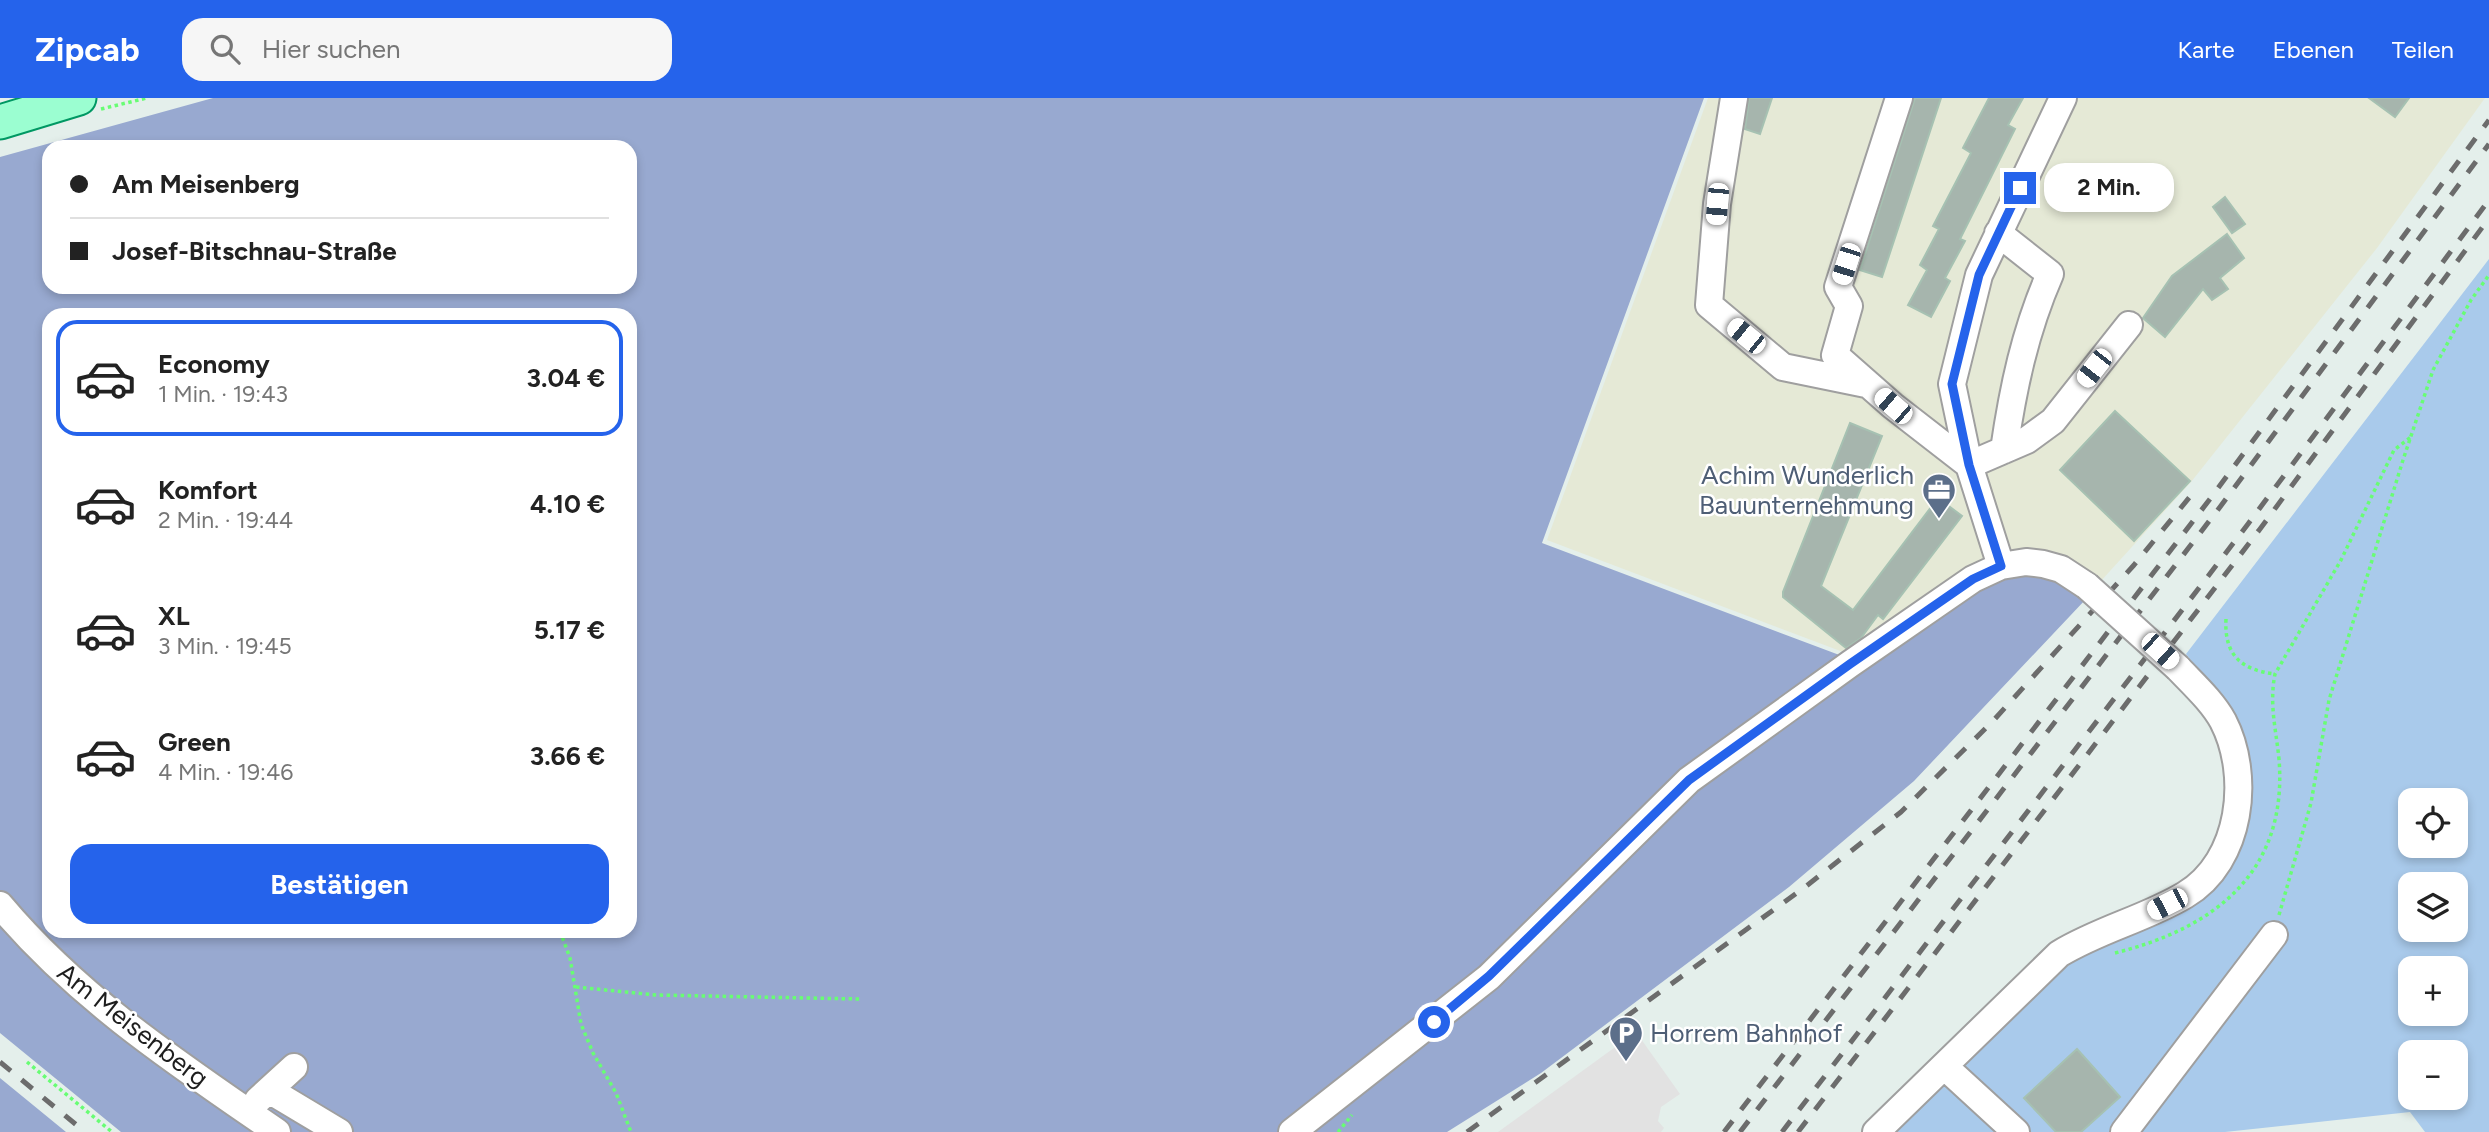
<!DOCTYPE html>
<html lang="de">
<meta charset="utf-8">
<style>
:root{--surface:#fff;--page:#f6f6f6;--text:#222;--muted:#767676;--line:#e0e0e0;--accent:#2563eb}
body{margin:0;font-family:Figtree,sans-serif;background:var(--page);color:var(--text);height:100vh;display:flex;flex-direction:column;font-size:26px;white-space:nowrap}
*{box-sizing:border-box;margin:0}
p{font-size:23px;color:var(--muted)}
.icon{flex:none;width:38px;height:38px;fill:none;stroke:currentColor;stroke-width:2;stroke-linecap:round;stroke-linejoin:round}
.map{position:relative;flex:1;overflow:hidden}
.drawer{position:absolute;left:42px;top:210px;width:595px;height:630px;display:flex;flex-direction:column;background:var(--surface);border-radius:21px;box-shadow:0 4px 10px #0003}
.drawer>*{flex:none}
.hud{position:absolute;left:42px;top:42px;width:595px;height:154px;border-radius:21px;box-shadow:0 4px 10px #0003;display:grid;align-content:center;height:154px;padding:0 28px;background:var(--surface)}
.buttons{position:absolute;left:2398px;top:690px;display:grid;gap:14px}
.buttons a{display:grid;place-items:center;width:70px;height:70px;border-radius:14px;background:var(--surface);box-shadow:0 4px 10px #0003;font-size:35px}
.end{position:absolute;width:32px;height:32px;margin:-16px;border:9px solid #2563eb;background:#fff;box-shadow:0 0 0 4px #fff}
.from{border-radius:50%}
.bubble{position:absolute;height:49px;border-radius:21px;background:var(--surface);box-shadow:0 4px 10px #0003;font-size:23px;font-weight:700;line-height:49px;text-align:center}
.car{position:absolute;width:21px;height:42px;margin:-21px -10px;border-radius:9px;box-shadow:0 0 5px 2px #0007;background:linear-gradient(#fff 24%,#345 0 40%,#fff 0 76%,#345 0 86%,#fff 0)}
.hud b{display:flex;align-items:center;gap:24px;height:66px;font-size:26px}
.hud b+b{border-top:2px solid var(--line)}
.hud i{width:18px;height:18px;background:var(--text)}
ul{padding:12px 0 0;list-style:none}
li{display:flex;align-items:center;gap:21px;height:116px;margin:0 14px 10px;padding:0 14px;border:4px solid transparent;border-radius:21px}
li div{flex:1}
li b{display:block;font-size:26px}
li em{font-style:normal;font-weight:700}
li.selected{border-color:var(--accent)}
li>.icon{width:63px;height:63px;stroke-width:1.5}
.action{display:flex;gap:14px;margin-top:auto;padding:14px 28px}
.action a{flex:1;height:80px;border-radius:21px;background:var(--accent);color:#fff;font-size:28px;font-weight:700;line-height:80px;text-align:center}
header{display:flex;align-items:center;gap:42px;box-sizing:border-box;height:98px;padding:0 35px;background:var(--accent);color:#fff}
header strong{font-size:33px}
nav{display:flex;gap:38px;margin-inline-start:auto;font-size:24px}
.search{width:490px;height:63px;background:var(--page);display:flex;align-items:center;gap:18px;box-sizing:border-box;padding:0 24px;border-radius:21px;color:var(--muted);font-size:26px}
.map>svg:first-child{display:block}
</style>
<header>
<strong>Zipcab</strong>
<div class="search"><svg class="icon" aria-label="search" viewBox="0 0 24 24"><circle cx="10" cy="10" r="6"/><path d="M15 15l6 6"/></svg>Hier suchen</div>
<nav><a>Karte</a><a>Ebenen</a><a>Teilen</a></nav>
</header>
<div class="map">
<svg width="2489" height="1034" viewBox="0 0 2489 1034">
<rect width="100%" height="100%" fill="#e4efeb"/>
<path fill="#e5e9d6" d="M1708 0H2485L2377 150 2191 384 2100 484 1851 557 1547 442Z"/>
<path fill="#a9caeb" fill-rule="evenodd" d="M2489 161V1034H2425L2410 1014 2225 1034H1885L2062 864 2103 844 2163 824 2202 802 2230 768 2246 728 2252 686 2244 647 2226 610 2186 556ZM2410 702H2455V747H2410ZM2410 786H2455V831H2410ZM2410 870H2455V915H2410ZM2410 954H2455V999H2410Z"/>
<path fill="#98a9d0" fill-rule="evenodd" d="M213 0H1704L1542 445 1850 561C1890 538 1975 480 2018 474 2044 470 2067 486 2086 501L1914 683 1789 789 1541 975 1447 1034H121L0 935V59ZM49 49H630V189H49ZM49 217H630V833H49Z
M0 980 66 1034H0Z"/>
<path fill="#e2e2e2" d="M1636 934 1680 996 1661 1009 1658 1023 1664 1030 1661 1034H1498Z"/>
<path fill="#a6b5ad" stroke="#a6c1b2" stroke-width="2" d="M1749 0H1772L1760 36 1745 31Z
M1915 0H1941L1882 179 1860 172Z
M1989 0H2023L2008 27 2015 31 1960 141 1965 143 1945 180 1950 183 1931 219 1908 207 1927 172 1920 167 1939 131 1933 128 1971 55 1963 50Z
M2369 0H2409L2395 19Z
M2225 99 2245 126 2232 135 2213 109Z
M2227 136 2244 160 2220 180 2228 191 2212 202 2203 191 2165 239 2143 220 2172 178Z
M2115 313 2190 383 2134 443 2060 372Z
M1850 325 1882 338 1821 488 1853 512 1938 400 1962 418 1883 521 1878 517 1861 540 1846 550 1783 499V494Z
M2077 951 2120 999 2081 1034H2056L2024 1000Z"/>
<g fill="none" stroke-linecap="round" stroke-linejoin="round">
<g stroke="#9f9f9f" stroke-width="30">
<path id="minor" d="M1734 0 1717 106 1709 207 1783 269 1866 286
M1899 0 1838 189 1849 208 1835 257 1893 308 1969 367 2027 342 2053 323 2129 227
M1998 135 2050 176C2025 233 2013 290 2004 352
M2001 468 1969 367 1952 286 1979 177 2063 0
M0 807C78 900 178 966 277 1034
M1944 968 2016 1034
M269 992 339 1034
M258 1002 294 969
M1292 1034 1489 879 1689 682 1850 566 1973 481 2001 468 2026 464 2043 466 2061 471 2087 488
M1876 1034 2059 856C2100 831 2145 821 2185 797 2242 763 2251 677 2223 623 2212 603 2193 586 2178 570
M2124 1034 2274 837"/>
</g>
<g stroke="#009863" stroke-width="37">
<path id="major" d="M0 24 79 0"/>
</g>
<path stroke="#68fd74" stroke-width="3.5" stroke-dasharray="3.5 3.5" stroke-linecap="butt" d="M101 11 147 0
M2226 521C2224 557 2241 572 2275 576
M2279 817 2311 705 2329 602 2403 362 2433 272 2471 202 2489 177
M560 833 570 860 581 926 593 955 616 995 631 1034
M2115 855C2215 830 2288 774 2279 661 2276 631 2269 606 2275 576L2341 462 2394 352 2411 339
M576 889 656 897 859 901
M27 964 112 1034
M1338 1034 1352 1017"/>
<use href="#minor" stroke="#fff" stroke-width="26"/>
<use href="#major" stroke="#9bfed1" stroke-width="33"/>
<path stroke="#6c6c6c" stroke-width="5" stroke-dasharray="14 14" stroke-linecap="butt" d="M0 964 85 1034
M1467 1034 1805 789 1901 714 1993 623 2134 467 2193 395
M1724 1034 2210 401 2489 22
M1740 1034 2220 409 2489 46
M1782 1034 2248 426 2489 102
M1798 1034 2260 431 2484 127"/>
<g stroke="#9f9f9f" stroke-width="30" stroke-linecap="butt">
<path id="minor-bridge" d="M2087 488 2178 570"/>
</g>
<use href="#minor-bridge" stroke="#fff" stroke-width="26"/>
</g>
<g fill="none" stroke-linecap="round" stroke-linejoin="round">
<path stroke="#2563eb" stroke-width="9" d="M1434 924 1489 878 1689 682 1850 566 1973 481 2001 468 1969 367 1952 286 1979 177 2020 90"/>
</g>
<defs>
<g id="office-pin" transform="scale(1.75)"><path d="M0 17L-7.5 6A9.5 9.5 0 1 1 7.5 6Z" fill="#5c6f8a" stroke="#fff"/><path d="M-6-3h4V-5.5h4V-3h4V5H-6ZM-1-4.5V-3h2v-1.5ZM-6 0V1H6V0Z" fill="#fff"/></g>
<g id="parking-pin" transform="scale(1.75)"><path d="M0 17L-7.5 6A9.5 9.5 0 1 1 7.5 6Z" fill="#5c6f8a" stroke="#fff"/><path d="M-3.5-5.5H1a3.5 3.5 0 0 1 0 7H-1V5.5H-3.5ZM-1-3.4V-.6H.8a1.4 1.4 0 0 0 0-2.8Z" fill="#fff"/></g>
</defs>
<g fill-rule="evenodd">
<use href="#office-pin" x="1939" y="392"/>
<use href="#parking-pin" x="1626" y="935"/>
</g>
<g text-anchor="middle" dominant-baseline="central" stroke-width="5" stroke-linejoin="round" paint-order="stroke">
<g font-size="26" fill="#4e5e75" stroke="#fff" text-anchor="end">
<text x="1914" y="377">Achim Wunderlich<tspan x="1914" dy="30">Bauunternehmung</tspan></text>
<text x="1650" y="935" text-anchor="start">Horrem Bahnhof</text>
</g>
<g font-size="26" fill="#1e1e1e" stroke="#fff">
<text transform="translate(133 927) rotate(38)">Am Meisenberg</text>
</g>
</g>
</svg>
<div class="buttons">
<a><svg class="icon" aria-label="locate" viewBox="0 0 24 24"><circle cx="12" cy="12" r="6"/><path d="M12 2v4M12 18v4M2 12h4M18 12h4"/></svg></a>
<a><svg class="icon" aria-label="layers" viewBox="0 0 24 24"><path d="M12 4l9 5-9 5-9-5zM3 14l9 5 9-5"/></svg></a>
<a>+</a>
<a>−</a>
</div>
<i class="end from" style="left:1434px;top:924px"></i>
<i class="end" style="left:2020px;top:90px"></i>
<div class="bubble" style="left:2044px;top:65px;width:130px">2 Min.</div>
<i class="car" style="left:1717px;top:106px;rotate:185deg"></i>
<i class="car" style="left:1846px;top:166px;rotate:198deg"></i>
<i class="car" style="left:1746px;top:238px;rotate:309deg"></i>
<i class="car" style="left:2094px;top:270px;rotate:218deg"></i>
<i class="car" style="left:1893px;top:308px;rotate:311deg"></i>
<i class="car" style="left:2160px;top:553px;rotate:132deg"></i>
<i class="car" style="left:2167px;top:806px;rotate:243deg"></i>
<div class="hud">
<b><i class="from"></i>Am Meisenberg</b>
<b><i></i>Josef-Bitschnau-Straße</b>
</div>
<section class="drawer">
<ul>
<li class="selected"><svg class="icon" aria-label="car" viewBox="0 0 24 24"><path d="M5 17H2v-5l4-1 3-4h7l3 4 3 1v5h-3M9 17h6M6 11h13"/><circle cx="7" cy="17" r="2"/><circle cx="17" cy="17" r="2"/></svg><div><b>Economy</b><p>1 Min. · 19:43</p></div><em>3.04 €</em></li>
<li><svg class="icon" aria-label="car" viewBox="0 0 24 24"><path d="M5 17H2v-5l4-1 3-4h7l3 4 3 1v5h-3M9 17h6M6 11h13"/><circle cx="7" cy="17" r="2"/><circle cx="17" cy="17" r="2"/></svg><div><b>Komfort</b><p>2 Min. · 19:44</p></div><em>4.10 €</em></li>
<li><svg class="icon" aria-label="car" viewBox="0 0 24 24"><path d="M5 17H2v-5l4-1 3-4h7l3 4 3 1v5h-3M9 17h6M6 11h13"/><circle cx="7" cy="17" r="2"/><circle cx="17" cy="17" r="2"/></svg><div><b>XL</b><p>3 Min. · 19:45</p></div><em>5.17 €</em></li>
<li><svg class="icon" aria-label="car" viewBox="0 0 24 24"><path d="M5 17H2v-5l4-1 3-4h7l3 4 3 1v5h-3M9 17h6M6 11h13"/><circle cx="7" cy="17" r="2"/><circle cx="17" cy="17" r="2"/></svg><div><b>Green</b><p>4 Min. · 19:46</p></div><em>3.66 €</em></li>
</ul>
<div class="action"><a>Bestätigen</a></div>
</section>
</div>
